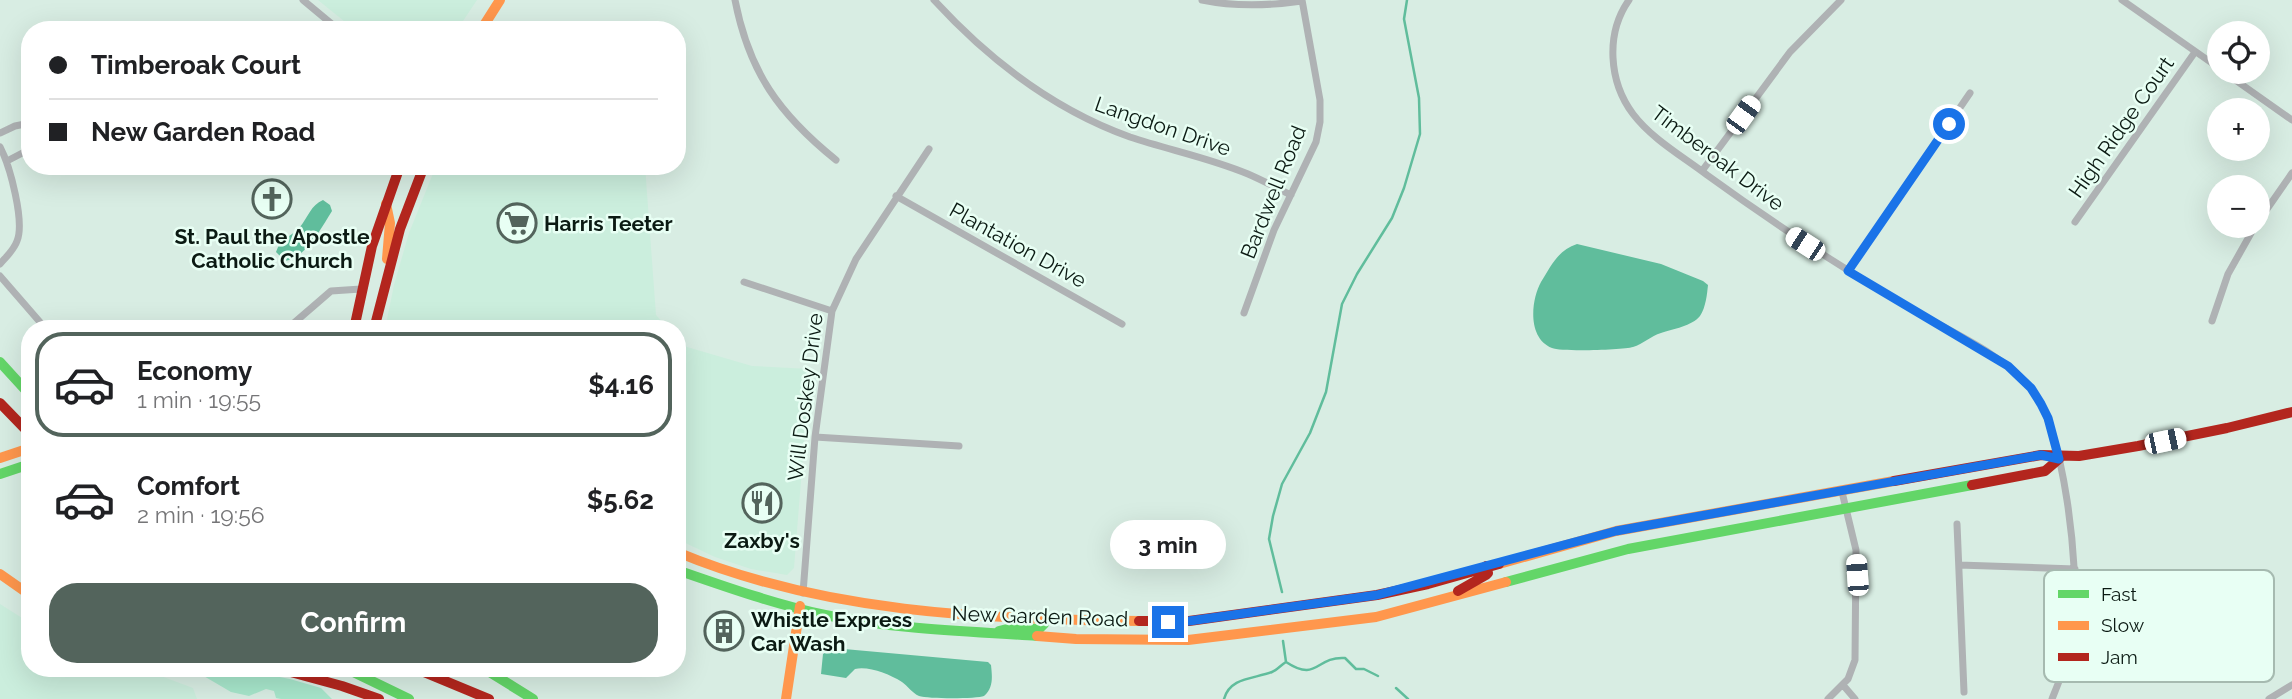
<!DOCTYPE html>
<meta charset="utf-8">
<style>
:root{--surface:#fff;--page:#f2f2f2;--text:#202124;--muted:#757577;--line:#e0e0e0;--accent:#53645c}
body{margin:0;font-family:Raleway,sans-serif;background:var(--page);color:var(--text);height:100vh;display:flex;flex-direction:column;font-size:26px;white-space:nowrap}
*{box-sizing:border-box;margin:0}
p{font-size:23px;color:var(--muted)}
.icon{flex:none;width:38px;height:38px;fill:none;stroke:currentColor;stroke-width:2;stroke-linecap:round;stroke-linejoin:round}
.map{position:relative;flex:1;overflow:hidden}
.drawer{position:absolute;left:21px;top:320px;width:665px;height:357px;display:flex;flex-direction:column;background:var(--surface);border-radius:28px;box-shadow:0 7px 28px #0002}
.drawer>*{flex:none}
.banner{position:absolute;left:21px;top:21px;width:665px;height:154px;border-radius:28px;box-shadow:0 7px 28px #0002;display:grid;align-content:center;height:154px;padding:0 28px;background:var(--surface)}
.tools{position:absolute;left:2207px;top:21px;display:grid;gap:14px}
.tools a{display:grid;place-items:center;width:63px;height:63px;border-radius:50%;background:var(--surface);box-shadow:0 7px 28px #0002;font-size:35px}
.end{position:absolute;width:32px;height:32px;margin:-16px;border:9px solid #1a73e8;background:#fff;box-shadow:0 0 0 4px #fff}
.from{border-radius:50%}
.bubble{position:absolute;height:49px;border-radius:24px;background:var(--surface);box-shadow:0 7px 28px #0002;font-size:23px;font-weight:700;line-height:49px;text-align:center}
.car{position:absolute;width:21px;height:42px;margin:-21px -10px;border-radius:9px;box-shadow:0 0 5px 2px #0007;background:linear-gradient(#fff 24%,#345 0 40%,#fff 0 76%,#345 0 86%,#fff 0)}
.banner b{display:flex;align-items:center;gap:24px;height:66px;font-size:26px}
.banner b+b{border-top:2px solid var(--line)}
.banner i{width:18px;height:18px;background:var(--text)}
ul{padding:12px 0 0;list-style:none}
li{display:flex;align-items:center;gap:21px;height:105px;margin:0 14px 10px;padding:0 14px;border:4px solid transparent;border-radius:28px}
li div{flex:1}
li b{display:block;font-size:26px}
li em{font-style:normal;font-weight:700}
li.current{border-color:var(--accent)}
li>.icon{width:63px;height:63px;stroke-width:1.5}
.primary-button{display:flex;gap:14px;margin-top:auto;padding:14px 28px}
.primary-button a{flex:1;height:80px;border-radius:28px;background:var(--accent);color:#fff;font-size:28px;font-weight:700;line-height:80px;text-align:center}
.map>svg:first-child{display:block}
</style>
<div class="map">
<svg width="2292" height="699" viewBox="0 0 2292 699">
<rect width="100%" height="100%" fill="#d8ede3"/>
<path fill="#cbeedd" d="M318 0H477L457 30H355Z
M436 166H645L656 315 669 329H385L394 285 409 233Z
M677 337 687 347 752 366 810 369 794 568 787 575 751 569 715 557 677 539Z
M0 604 30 623V668L142 669 193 688 197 699H0Z"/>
<path fill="#a7e6cb" d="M207 668 239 669 290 679 321 688 332 699H281L276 698 274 691 266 689 249 696 231 692 202 675Z"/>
<path fill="#60bd9c" d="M323 200 330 205 332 211C321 228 307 257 285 261L276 252C280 239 292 236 300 227 308 217 311 205 323 200Z
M1577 244 1661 264 1703 281 1708 285C1707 294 1706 307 1700 316 1692 326 1673 329 1661 333 1651 336 1643 344 1633 347 1623 350 1561 352 1552 348 1527 338 1531 300 1541 282 1551 266 1558 250 1577 244Z
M833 648 988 662 991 665C992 675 994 688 984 696 977 699 928 699 919 696 912 693 908 686 902 682 889 674 869 666 855 669L846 678 821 674 823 654Z"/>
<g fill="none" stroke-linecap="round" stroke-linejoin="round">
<path stroke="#60bd9c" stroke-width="2.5" d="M1282 592 1269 539 1273 516 1282 484 1310 433 1326 392 1342 304 1357 274 1392 218 1404 188 1420 134 1419 98 1404 19 1407 0
M1283 641 1286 662
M1286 662C1318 683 1315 656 1345 658L1356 669H1364L1378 676
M1396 688 1408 699
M1224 699C1230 677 1254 679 1272 672 1277 670 1281 665 1286 662"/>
<path stroke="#afb2b4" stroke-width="7" d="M303 0 339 30
M735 0C749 72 779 114 836 160
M934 0C989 60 1052 109 1130 137 1169 150 1210 158 1248 174 1262 180 1277 188 1291 195
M1202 0C1236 7 1267 6 1302 1
M1629 0C1605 34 1609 82 1633 114 1652 139 1682 156 1707 175 1776 225 1846 271 1920 314 1957 335 2001 354 2030 387 2065 429 2079 568 2074 623 2072 650 2062 674 2052 699
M2122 0 2219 68
M2224 72 2292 120
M0 133 15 126 30 123
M0 147C10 166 25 222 17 241 14 250 6 257 0 264
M7 161 30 149
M1702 171 1790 52 1841 0
M896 196 1122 324
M2075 222 2195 52
M2258 222 2292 173
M1848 271 1970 93
M0 276 46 329
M744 282 832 311
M1244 313 1274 230 1316 142 1320 122V100L1302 0
M2212 321 2228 274 2255 226
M287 329 331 291 361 289
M815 437 959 446
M1957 524 1964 692
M1959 565 2075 569
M803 593 815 437 832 311 856 259 929 149
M1843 685 1855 699
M1828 699 1848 679 1855 660 1856 550 1842 492
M2269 699 2292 685"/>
<path stroke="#63d668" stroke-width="10" d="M0 362 30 395
M0 474 30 464
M677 570C726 587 774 604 825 615 894 629 966 631 1037 636
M1506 582 1628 549 1972 485
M999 631 1011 628 1039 629 1044 624V618
M345 668 409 699
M483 668 533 699"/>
<path stroke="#ff974d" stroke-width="10" d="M481 30 500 0
M386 204 390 223 387 259
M0 458 30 448
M677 552C823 613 983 619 1139 621
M1499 564 1616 531 1894 481
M0 574 30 595
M1037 636 1076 639 1188 640 1376 617 1506 582
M786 699 800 606"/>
<path stroke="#b3261e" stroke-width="10" d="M354 329 372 246 400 166
M374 329 400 229 424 166
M0 403 30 434
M1894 481 2041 455 2079 456 2138 446 2227 428 2292 412
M1972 485 2045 471 2059 459
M1458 591 1486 575 1488 573 1486 566
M1139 621H1189L1377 595 1428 584 1499 564
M276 668 342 686 379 699
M414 668 489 699"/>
</g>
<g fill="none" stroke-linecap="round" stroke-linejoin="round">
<path stroke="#1a73e8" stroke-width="9" d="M1168 622 1189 621 1377 595 1616 531 2041 455 2059 459 2048 418 2041 404 2031 388 2008 366 1848 271 1949 124"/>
</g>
<defs>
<g id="church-ring" transform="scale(2.0125)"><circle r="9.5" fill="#e8fff4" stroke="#53645c" stroke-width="1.5"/><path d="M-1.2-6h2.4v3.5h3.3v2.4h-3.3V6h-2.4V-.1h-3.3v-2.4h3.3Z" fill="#53645c"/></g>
<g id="supermarket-ring" transform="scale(2.0125)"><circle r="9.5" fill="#e8fff4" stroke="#53645c" stroke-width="1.5"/><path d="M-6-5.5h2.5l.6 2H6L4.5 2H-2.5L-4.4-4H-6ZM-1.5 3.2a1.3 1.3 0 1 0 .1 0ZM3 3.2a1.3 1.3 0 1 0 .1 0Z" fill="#53645c"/></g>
<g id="restaurant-ring" transform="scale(2.0125)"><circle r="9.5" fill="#e8fff4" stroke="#53645c" stroke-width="1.5"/><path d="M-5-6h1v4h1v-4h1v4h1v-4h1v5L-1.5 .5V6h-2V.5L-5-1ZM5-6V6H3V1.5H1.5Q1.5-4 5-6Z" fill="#53645c"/></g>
<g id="building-ring" transform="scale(2.0125)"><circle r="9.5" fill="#e8fff4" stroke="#53645c" stroke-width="1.5"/><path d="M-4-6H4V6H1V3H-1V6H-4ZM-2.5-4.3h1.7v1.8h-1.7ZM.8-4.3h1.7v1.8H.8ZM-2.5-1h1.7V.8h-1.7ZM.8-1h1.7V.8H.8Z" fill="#53645c"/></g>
</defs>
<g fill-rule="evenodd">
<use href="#church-ring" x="272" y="199"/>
<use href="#supermarket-ring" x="517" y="223"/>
<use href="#restaurant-ring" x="762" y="503"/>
<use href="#building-ring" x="724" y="631"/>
</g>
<g text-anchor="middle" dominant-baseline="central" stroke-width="5" stroke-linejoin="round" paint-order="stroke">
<g font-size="21" fill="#0b1a13" stroke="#e8fff4">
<text transform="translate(1163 126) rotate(19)">Langdon Drive</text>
<text transform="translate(2121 127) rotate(-55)">High Ridge Court</text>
<text transform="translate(1718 158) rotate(37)">Timberoak Drive</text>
<text transform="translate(1273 192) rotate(-68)">Bardwell Road</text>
<text transform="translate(1018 245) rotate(29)">Plantation Drive</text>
<text transform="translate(805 397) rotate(-83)">Will Doskey Drive</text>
<text transform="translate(1040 616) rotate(2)">New Garden Road</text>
</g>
<g font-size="21" font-weight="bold" fill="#0b1a13" stroke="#e8fff4" text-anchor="start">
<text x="544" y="223">Harris Teeter</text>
<text x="272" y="236" text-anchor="middle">St. Paul the Apostle<tspan x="272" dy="24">Catholic Church</tspan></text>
<text x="762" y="540" text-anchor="middle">Zaxby's</text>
<text x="751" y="619">Whistle Express<tspan x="751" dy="24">Car Wash</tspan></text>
</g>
</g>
<rect x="2044" y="570" width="230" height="112" rx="10" fill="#e8fff4" stroke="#a6bab0" stroke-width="2"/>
<rect x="2058" y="590" width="31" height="8" fill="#63d668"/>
<rect x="2058" y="621" width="31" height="9" fill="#ff974d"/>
<rect x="2058" y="653" width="31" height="8" fill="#b3261e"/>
<g font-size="19" fill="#0b1a13">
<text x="2101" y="601">Fast</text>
<text x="2101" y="632">Slow</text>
<text x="2101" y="664">Jam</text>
</g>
</svg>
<div class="tools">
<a><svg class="icon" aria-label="locate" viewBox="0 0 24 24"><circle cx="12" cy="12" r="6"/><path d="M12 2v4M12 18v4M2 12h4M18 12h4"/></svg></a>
<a>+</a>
<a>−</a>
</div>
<i class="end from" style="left:1949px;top:124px"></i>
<i class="end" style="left:1168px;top:622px"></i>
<div class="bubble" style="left:1110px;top:520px;width:116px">3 min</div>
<i class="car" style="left:1743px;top:115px;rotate:36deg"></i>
<i class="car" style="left:1805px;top:244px;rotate:303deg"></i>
<i class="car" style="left:2165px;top:441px;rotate:78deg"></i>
<i class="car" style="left:1857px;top:575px;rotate:356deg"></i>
<div class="banner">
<b><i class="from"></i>Timberoak Court</b>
<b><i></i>New Garden Road</b>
</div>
<section class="drawer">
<ul>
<li class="current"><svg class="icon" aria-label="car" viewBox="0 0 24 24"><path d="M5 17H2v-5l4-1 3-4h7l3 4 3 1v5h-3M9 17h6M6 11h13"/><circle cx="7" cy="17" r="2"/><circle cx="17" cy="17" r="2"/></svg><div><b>Economy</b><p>1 min · 19:55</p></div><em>$4.16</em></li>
<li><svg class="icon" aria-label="car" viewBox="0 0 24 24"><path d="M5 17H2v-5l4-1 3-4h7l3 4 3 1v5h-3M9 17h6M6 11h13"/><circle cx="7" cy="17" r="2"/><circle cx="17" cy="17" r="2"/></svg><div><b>Comfort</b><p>2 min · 19:56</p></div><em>$5.62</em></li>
</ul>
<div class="primary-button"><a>Confirm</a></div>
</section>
</div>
